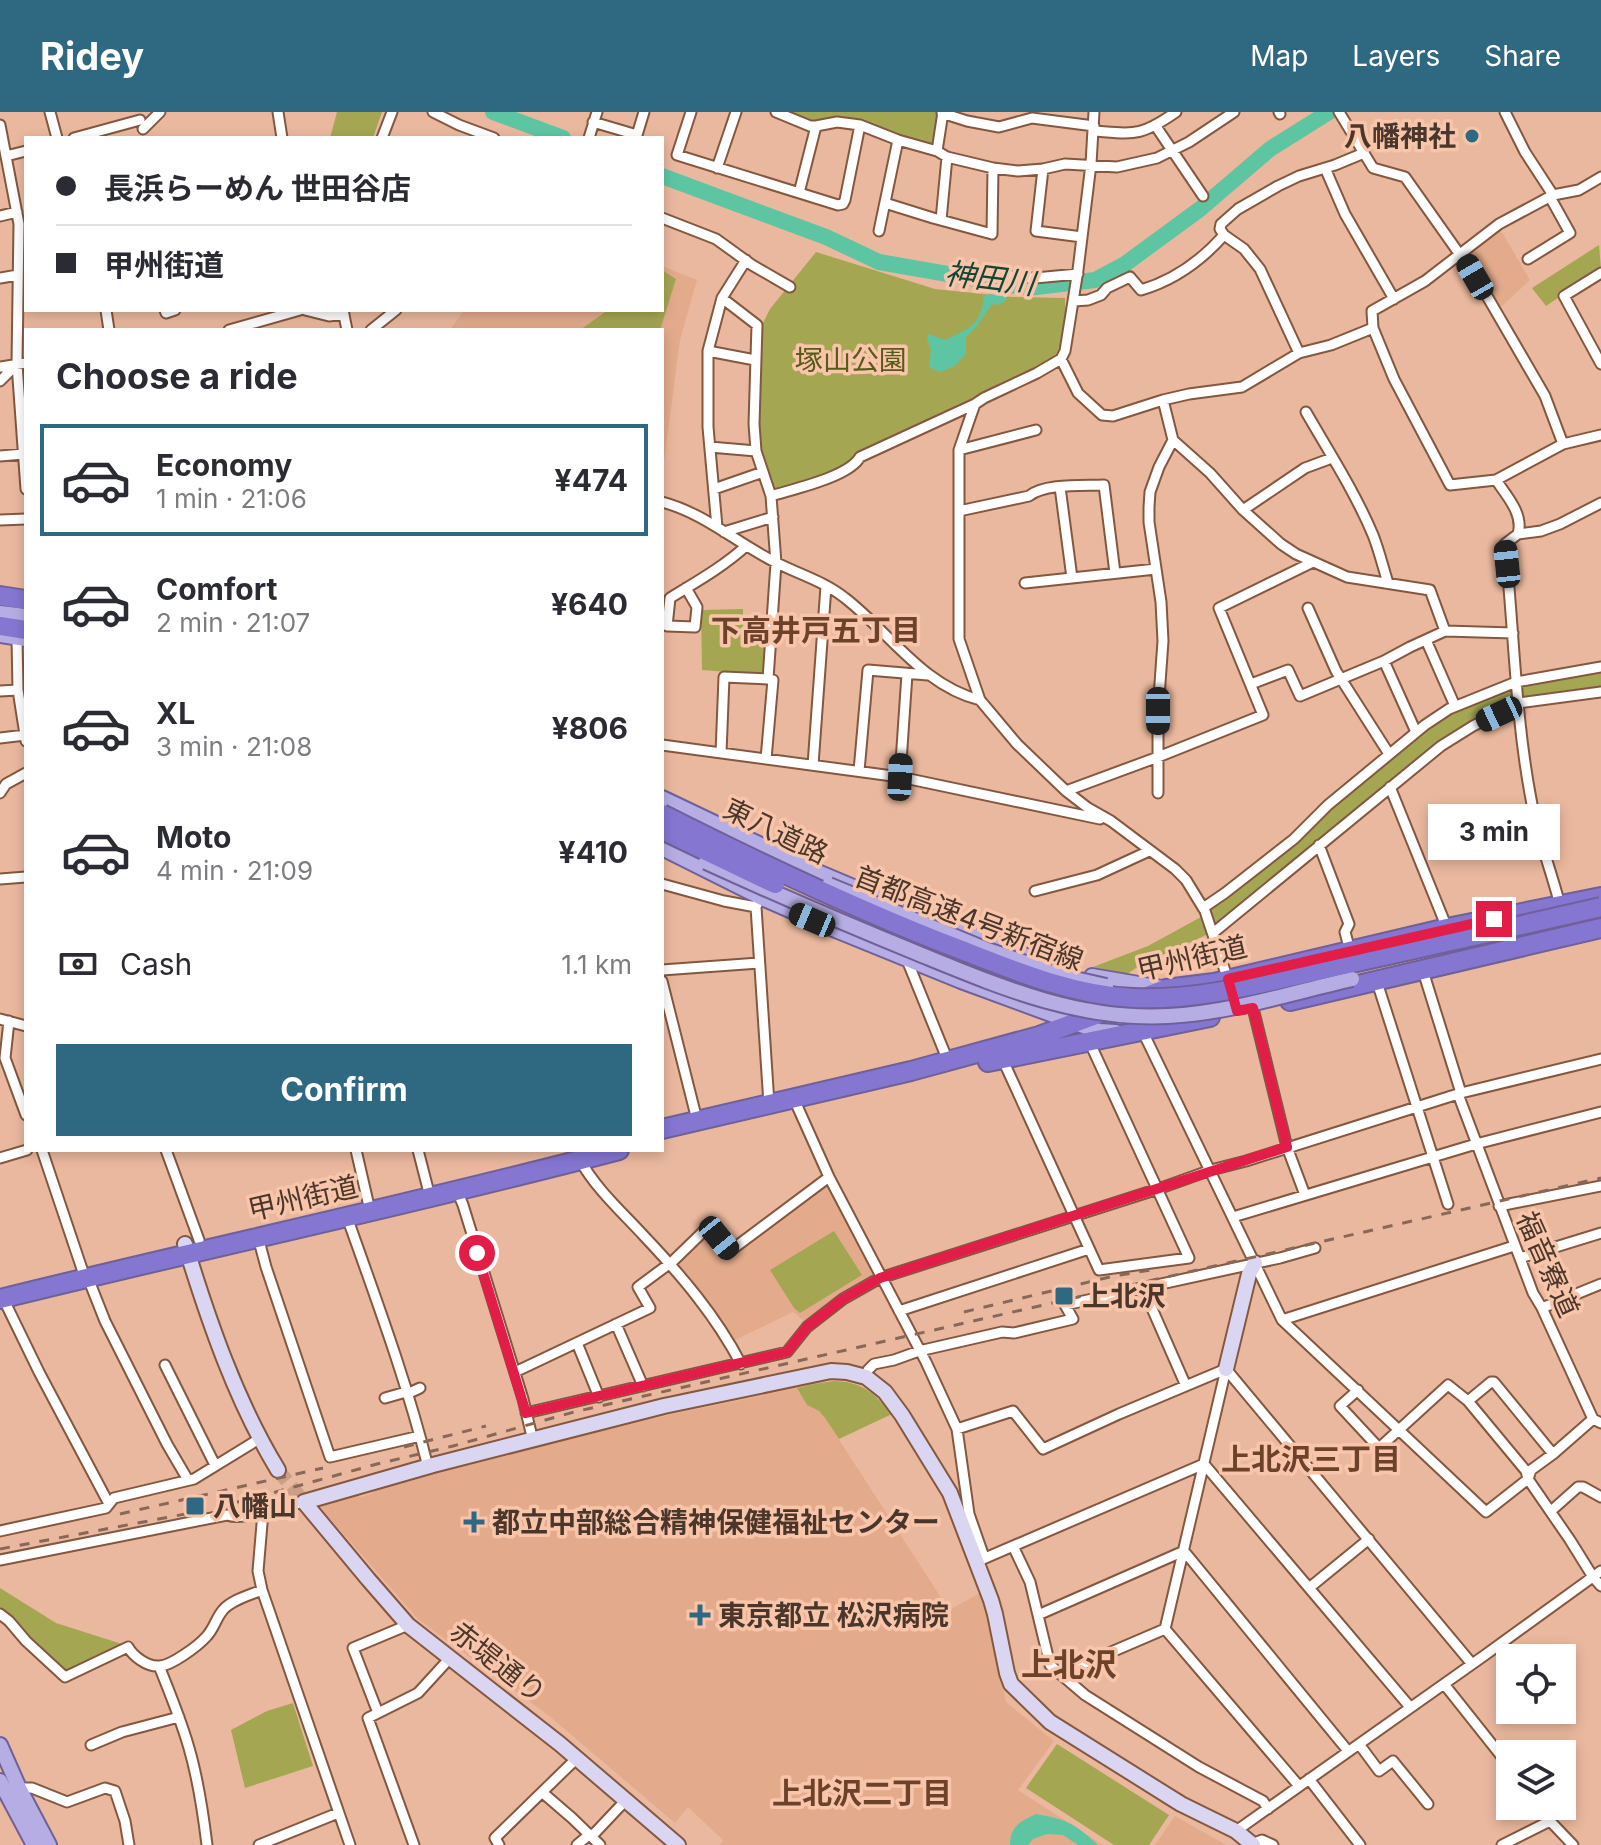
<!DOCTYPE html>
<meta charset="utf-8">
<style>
:root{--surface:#fff;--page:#f2f2f3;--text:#2b2b33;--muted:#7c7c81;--line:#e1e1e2;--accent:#2f6881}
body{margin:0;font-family:Inter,"Noto Sans JP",sans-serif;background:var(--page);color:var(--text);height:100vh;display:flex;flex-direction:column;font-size:30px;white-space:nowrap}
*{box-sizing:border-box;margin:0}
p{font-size:26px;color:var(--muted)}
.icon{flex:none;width:44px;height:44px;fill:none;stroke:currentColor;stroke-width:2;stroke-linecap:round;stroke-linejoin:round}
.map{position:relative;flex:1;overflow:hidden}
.side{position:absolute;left:24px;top:216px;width:640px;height:824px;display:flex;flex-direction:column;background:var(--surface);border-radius:0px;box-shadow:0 4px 12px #0003}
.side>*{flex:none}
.banner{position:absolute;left:24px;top:24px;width:640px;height:176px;border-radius:0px;box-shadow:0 4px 12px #0003;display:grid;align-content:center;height:176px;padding:0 32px;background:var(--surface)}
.controls{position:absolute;left:1496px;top:1532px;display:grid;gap:16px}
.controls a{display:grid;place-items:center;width:80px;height:80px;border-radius:0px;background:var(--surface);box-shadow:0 4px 12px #0003;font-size:40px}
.end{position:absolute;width:36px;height:36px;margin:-18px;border:10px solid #e11d48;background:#fff;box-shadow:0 0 0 4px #fff}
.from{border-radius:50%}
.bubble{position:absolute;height:56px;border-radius:0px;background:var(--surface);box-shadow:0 4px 12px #0003;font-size:26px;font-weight:700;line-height:56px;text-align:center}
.car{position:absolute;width:24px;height:48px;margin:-24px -12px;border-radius:10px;box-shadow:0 0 6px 2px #0007;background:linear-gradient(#222 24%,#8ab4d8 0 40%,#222 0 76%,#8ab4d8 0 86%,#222 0)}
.banner b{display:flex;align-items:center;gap:28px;height:76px;font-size:30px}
.banner b+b{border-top:2px solid var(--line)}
.banner i{width:20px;height:20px;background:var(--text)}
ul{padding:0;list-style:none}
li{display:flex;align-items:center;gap:24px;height:112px;margin:0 16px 12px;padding:0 16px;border:4px solid transparent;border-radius:0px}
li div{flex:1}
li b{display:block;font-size:30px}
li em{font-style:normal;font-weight:700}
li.selected{border-color:var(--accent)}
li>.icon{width:72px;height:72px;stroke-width:1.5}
h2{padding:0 32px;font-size:36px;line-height:96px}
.pay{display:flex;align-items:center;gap:20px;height:88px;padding:0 32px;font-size:30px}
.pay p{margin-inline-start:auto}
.primary-button{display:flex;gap:16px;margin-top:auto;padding:16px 32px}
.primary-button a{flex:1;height:92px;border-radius:0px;background:var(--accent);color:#fff;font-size:32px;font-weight:700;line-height:92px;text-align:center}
header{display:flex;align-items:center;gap:48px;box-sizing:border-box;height:112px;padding:0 40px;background:var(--accent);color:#fff}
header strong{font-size:38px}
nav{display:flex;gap:44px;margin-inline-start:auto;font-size:28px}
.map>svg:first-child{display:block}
</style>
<header>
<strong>Ridey</strong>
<nav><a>Map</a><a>Layers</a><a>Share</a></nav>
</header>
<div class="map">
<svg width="1601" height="1733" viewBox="0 0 1601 1733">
<rect width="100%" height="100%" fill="#eab89e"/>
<path fill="#e3ab8c" d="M1499 115 1530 168 1498 198 1465 143Z
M662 154 697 168 680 228 662 365V218H450L464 198H662Z
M826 1071H829L874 1160 873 1167 807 1211 793 1200 733 1229 710 1194 675 1150 709 1117 728 1141Z
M797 1276 807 1293 819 1299 825 1306 949 1498 980 1481 989 1510 1006 1590 1054 1629 1018 1678 1103 1733H720L723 1728 688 1695 675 1711 548 1603 418 1507 319 1394 320 1391 353 1381 361 1385 373 1381 377 1377 487 1346 673 1302Z
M1175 1704 1226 1733H1155Z"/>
<path fill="#a5a652" d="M337 0H382L373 26H330Z
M784 0H937L932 35 854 6H834L810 10Z
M1599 133 1601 157 1546 194 1532 176Z
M816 140 935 177 1012 185 1065 186C1065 206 1066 228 1054 245 1042 260 1011 267 994 276 937 305 883 339 825 363 808 371 790 376 772 381L759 338V219L770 197Z
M662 158 676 167 660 218H580L608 198H662Z
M743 497V516L768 520 766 563 702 558 701 498Z
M1601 555V580L1518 591 1516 570Z
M1513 572V591L1459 619 1332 716 1288 755 1216 813 1210 797 1303 722 1332 694 1448 602Z
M1201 805 1208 822 1136 856 1127 862 1093 855 1148 834Z
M834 1119 862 1163 800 1201 794 1196 770 1158Z
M834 1269C863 1270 874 1281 892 1302L839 1327 825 1306 819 1299 807 1293 797 1276 814 1272Z
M0 1476 56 1511 122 1532 124 1537 65 1565 0 1502Z
M293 1591 313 1654 245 1676 231 1618 267 1599Z
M1057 1632 1169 1703 1149 1733H1114L1026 1676Z"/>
<path fill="#5ec5a3" d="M990 182 1006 184 1007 187 999 193 992 192 977 214 966 225V242L955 254 940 260 929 255 931 237 927 227 928 222 945 228C969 216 981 214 984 184Z
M1036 1702C1067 1707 1075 1712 1098 1733H1078L1063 1723 1047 1722 1033 1727 1028 1733H1010C1010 1714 1021 1709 1036 1702Z"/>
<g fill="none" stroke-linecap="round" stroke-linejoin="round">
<path stroke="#5ec5a3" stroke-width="16" d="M493 0 563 26
M662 64 826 125 879 150 1028 176 1095 168 1125 152 1200 97 1270 37 1329 0"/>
<path stroke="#ca9e87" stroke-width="14" stroke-dasharray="14 7" stroke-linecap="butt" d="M278 1358 304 1390"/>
<g stroke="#835740" stroke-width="13">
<path id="street" d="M50 0 57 26
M278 0 282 26
M433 0 459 13 494 26
M691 0 677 43 838 93 843 92 845 88 860 13
M776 0 810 14H816L837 10 860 13 898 28 937 39 947 45 993 56 1018 59 1043 57 1065 52 1117 55 1157 46 1189 30 1234 0
M1094 0 1091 52 1078 158 1065 239 1061 247 1037 261 984 286 975 292 969 309 959 338V527L980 588 1017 632 1066 679 1088 696 1111 709 1175 757 1186 768 1205 799 1229 871
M1279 0 1280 2
M1339 0 1373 56 1405 65 1458 140 1462 141 1545 284 1563 332
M1505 0 1525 40 1553 83
M942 1 967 9 999 15 1032 6 1094 14
M593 10 637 23 644 0
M0 13 19 112 17 252 26 377
M1155 13 1203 84
M143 17 160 0
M1094 19C1135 22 1140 25 1176 0
M74 26 140 8
M382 26 392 0
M589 26 597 0
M937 39 943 0
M6 44 26 39
M717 56 736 0
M1325 56 1345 102 1394 187
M1043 57 1036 119 1082 125
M1601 65 1579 78 1553 83 1499 112 1425 169 1372 199 1373 216 1394 267 1450 373 1496 368 1563 332 1601 323
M799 81 816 14
M885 91 933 106 992 122 993 56
M0 104 17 100
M662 106 716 127 752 153 790 175
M941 108 947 45
M879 119 898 28
M1528 147 1570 121 1550 85
M1601 161 1564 184 1601 252
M1007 164 1035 166 1078 162
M0 166 18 163
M722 186 757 213 754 312 756 339 771 384 776 451 768 567 773 568 766 647
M1074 189 1088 188 1101 183 1107 176 1130 165 1141 178C1175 168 1201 149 1224 123
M106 198 109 218
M165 198 166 201 175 198
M305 198 329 204 344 202
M343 198 347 218
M229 218 300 198
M371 218 396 198
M708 239 755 248
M1299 241 1260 157 1244 137 1224 123 1220 117 1221 112 1238 97 1278 74 1299 64 1335 53 1364 41
M1061 247 1078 281 1102 303 1113 304 1163 288 1189 282 1242 275 1299 241 1331 233 1373 216
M0 255 26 251
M0 269 17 252
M1163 288 1173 328 1210 361 1243 398 1281 432 1296 442 1347 465 1430 478 1445 519
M1306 300C1329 340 1355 380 1373 423 1379 438 1383 455 1388 471
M710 335 756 339
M959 338 1036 318
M0 344 23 342
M1496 368C1506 383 1524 402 1518 422
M1060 375 1072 466
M714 377 763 360
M771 384C793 377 849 365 860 345L975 292
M662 390C704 401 737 431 775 450 798 462 824 469 845 486 889 520 923 574 980 588
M1243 398 1305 356 1332 346
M959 399 1029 384C1045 371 1084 374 1104 373L1115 461
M0 408 26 407
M717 415 708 315V239L722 186 746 148
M724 420 773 405
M1025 471 1156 457
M686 476 697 495 695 515 667 514 670 486C696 470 723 455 746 434
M1308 496 1336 559 1389 642
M17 526 18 578 26 629
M1426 528 1455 594
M1384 549 1416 620
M1251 572 1288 558 1300 584 1384 549 1410 535 1445 519 1513 521
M0 579 18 578
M0 626 25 623
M662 633 900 665 1100 707
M721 641 724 565 768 567
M813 653 826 474
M859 659 868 558 928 563
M900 665 907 562
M1390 675 1447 816
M1066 679 1158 645 1263 603 1219 496 1313 450
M0 681 6 672 26 661
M1158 681V599L1163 529 1161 490 1149 410V395L1150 380 1159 355 1173 328
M1319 733 1349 812 1345 820 1350 839
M0 767 26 765
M662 772 724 789 756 795
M1035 779 1097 763 1149 739
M760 785 756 795 769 992
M1560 793C1551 758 1537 723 1531 687 1515 603 1514 517 1505 432L1518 422 1541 419 1560 412 1601 391
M1203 796 1225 781 1294 727 1328 693 1425 613 1449 597 1516 570 1601 555
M1213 821 1441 634 1473 614 1518 591 1601 580
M907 848 948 949
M662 858 759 851
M1423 859 1461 981
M662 869 697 1008
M1377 870 1448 1092
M1253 896 1287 1035 1305 1083
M0 907 26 914
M9 909 5 946 26 1003
M1142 918 1282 1208 1486 1400 1528 1367 1531 1358 1553 1342 1593 1307
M1002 946 1099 1158 1189 1146 1089 929
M1458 982 1533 1181 1542 1196 1593 1307 1601 1311
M794 987 829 1065 926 1250 957 1317 969 1402 984 1445
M42 1038 82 1157
M166 1038 199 1128
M356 1038 368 1090
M418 1038 428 1077
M0 1046 27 1038
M580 1048C596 1077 622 1100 644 1124 681 1163 716 1204 741 1252
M456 1076 463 1093 523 1287 533 1329
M1499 1094 1601 1074
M347 1105C376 1187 407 1270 428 1355
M1233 1105 1476 1032 1601 1000
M258 1125 266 1155 330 1345 420 1324
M1520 1146 1601 1121
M88 1166 105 1209 167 1332 188 1368
M1143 1176 1186 1274
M3 1186 39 1260 109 1392
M1542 1196 1601 1172
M899 1199 1089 1137
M1282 1208 1514 1134
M616 1212 643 1274
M577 1231 599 1285
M165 1253 215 1353
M1226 1257 1472 1552
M515 1260 650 1196 638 1175 673 1149 709 1114 730 1139 829 1065
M866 1265 868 1258 874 1252 894 1248 919 1239 1002 1220 1014 1221 1073 1207 1065 1193 1280 1146 1315 1136
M1358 1278 1340 1294 1379 1336 1448 1273 1468 1289 1526 1359 1528 1367 1570 1428 1593 1465 1601 1474
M407 1282 420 1276
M385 1286 406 1280
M1468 1289 1491 1270H1494L1553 1342
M526 1301 787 1240 807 1215 843 1187 880 1166 1158 1077 1211 1058 1246 1049 1461 981 1601 947
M957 1317 1013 1299 1043 1337 1119 1302 1226 1257
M1551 1399 1578 1375H1583L1601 1385
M263 1400 258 1459 262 1478 350 1733
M0 1419 106 1396 114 1386 194 1367 259 1327
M1013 1434 1030 1470 1050 1553 1085 1583 1199 1655 1263 1689 1268 1697
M0 1448 227 1403C242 1408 258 1400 272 1396 283 1394 293 1393 304 1390
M976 1450 1204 1352 1410 1595
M1309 1476 1369 1427
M0 1502 9 1509 26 1529 65 1565 128 1535C133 1544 147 1555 159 1554 171 1554 198 1534 206 1525 214 1517 216 1506 223 1498 231 1488 250 1483 262 1478
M1038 1503 1184 1439 1348 1639
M1165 1517 1226 1257
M1165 1517 1299 1674
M159 1554C170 1581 181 1608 189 1636 198 1667 203 1700 207 1733
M1060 1562 1165 1517
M1444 1572 1510 1655
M378 1601 353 1536 408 1513
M1359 1632 1379 1659 1393 1649 1428 1692
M91 1633 122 1620 179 1605
M1309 1667 1360 1733
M19 1676H32L67 1690 105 1676 115 1679 125 1709 129 1733
M543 1681 572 1706 600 1733
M1539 1694 1550 1709 1573 1733
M1236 1719 1485 1543 1601 1459
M592 1724 626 1688
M1252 1732 1262 1728 1273 1733
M259 1733 338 1701
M414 1733 368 1606 418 1581 450 1546
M499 1733 495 1726 577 1646
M577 1733 590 1722
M1502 1733 1550 1709"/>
</g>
<g stroke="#835740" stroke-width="18">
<path id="secondary" d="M185 1132C209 1210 236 1289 278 1358
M1226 1257 1249 1162 1255 1151
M678 1733 560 1632 408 1513 368 1467 304 1390 433 1353 664 1294 831 1259 847 1260 866 1265 885 1280 902 1303 950 1381 991 1488 995 1502 1007 1561 1011 1572 1050 1610 1181 1692 1236 1719 1253 1733"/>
</g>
<g stroke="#706098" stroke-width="18">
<path id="primary" d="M0 501 26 504
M0 523 26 527
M662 686 820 761 896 793
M662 736 760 785 838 819 961 869 1086 915 1099 919 1116 920
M919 803 1037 848
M1092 864 1162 876
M0 1633 19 1676 49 1733
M0 1669 34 1733"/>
</g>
<g stroke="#706098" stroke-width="22">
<path id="highway" d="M0 484 26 488
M0 514 26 518
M1290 889 1601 816
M988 950 1210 905
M662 1017 911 959 1039 924 1166 877 1214 871 1447 816 1601 785
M0 1187C206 1136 414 1092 619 1038"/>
</g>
<use href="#street" stroke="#fff" stroke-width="9"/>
<use href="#secondary" stroke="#dad6f2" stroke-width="14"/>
<use href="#primary" stroke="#b6ade4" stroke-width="14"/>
<use href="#highway" stroke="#8576d2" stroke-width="18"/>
<path stroke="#886858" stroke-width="3" stroke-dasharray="10 10" stroke-linecap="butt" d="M964 1200 1114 1164 1151 1158
M404 1335 486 1314
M120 1402 323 1356
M0 1437 196 1400 254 1386 377 1352 453 1334 574 1300 1601 1066"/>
<g stroke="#706098" stroke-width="18" stroke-linecap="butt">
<path id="primary-bridge" d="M706 750C776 782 846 812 917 841 998 874 1078 909 1168 904 1229 901 1291 881 1352 867
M829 773 985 837 1066 865 1106 874"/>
</g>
<g stroke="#706098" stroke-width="22" stroke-linecap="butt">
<path id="highway-bridge" d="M662 702C759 751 857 798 959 837 1015 859 1072 883 1133 886 1200 889 1265 870 1330 856 1420 836 1511 816 1601 795
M662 718 775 772"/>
</g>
<use href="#primary-bridge" stroke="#b6ade4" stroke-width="14"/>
<use href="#highway-bridge" stroke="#8576d2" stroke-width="18"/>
</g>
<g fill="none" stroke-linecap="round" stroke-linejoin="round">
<path stroke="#e11d48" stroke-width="10" d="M477 1141 526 1301 787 1240 807 1215 843 1187 880 1166 1287 1035 1253 896 1237 899 1228 867 1494 807"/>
</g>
<g fill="#2f6881" stroke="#f8c5aa" stroke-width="3">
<circle cx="1472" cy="24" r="8"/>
<rect x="1054" y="1174" width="20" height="20" rx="4"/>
<rect x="185" y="1384" width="20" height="20" rx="4"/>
<path d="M470 1398h8v8h8v8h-8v8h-8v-8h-8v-8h8z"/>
<path d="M696 1491h8v8h8v8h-8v8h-8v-8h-8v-8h8z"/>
</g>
<g text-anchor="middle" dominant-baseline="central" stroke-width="7" stroke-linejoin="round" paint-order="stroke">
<g font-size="28" font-weight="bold" fill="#4a362b" stroke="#f8c5aa" text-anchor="start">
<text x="1456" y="24" text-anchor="end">八幡神社</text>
<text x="1082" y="1184">上北沢</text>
<text x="213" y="1394">八幡山</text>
<text x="492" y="1410">都立中部総合精神保健福祉センター</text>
<text x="718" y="1503">東京都立 松沢病院</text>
</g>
<g font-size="28" fill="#59591a" stroke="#f8c5aa">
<text x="851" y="248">塚山公園</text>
</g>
<g font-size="28" fill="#4a362b" stroke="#f8c5aa">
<text transform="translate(776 719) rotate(26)">東八道路</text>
<text transform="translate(969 806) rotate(21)">首都高速4号新宿線</text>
<text transform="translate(1192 846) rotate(-13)">甲州街道</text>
<text transform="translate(303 1086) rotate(-13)">甲州街道</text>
<text transform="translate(1548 1152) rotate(66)">福音寮道</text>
<text transform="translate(498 1550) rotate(38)">赤堤通り</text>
</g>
<g font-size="30" font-style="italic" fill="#154334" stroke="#f8c5aa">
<text transform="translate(990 166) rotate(7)">神田川</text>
</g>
<g font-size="30" font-weight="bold" fill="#6c422b" stroke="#f8c5aa">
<text x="816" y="518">下高井戸五丁目</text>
<text x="1311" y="1347">上北沢三丁目</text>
<text x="862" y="1681">上北沢二丁目</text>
</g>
<g font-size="32" font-weight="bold" fill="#6c422b" stroke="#f8c5aa">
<text x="1069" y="1552">上北沢</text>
</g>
</g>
</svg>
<div class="controls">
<a><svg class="icon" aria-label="locate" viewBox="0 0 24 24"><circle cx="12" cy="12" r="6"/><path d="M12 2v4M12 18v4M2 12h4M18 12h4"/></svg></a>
<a><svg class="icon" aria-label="layers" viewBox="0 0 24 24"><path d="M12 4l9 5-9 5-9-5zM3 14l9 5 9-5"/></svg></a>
</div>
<i class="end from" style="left:477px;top:1141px"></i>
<i class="end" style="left:1494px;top:807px"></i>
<div class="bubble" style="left:1428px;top:692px;width:132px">3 min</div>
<i class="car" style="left:1475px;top:165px;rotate:330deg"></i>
<i class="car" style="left:1507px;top:452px;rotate:354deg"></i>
<i class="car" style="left:1158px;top:599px;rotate:180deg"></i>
<i class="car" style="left:1499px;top:602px;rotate:245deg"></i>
<i class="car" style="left:900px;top:665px;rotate:3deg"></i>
<i class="car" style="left:812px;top:808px;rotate:293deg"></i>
<i class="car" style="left:719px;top:1126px;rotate:141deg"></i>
<div class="banner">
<b><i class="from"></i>長浜らーめん 世田谷店</b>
<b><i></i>甲州街道</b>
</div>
<section class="side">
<h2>Choose a ride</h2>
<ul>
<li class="selected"><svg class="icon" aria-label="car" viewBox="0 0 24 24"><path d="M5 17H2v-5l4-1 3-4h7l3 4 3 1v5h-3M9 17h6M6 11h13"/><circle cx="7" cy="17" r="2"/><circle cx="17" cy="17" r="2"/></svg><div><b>Economy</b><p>1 min · 21:06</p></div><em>¥474</em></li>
<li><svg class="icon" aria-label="car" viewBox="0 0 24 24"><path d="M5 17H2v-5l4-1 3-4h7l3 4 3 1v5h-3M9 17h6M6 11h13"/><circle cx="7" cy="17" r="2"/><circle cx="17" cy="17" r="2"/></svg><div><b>Comfort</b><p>2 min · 21:07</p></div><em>¥640</em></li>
<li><svg class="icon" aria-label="car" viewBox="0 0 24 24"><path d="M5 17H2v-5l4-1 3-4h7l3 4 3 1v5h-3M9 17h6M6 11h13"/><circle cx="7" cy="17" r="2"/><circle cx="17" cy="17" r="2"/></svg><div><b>XL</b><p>3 min · 21:08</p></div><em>¥806</em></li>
<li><svg class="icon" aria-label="car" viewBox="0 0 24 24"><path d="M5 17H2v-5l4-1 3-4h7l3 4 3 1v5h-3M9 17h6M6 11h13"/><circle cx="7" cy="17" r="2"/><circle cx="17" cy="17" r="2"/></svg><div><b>Moto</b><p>4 min · 21:09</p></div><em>¥410</em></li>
</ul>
<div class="pay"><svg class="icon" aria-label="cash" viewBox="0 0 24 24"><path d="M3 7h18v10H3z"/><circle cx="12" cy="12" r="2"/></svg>Cash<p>1.1 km</p></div>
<div class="primary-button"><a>Confirm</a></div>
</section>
</div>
